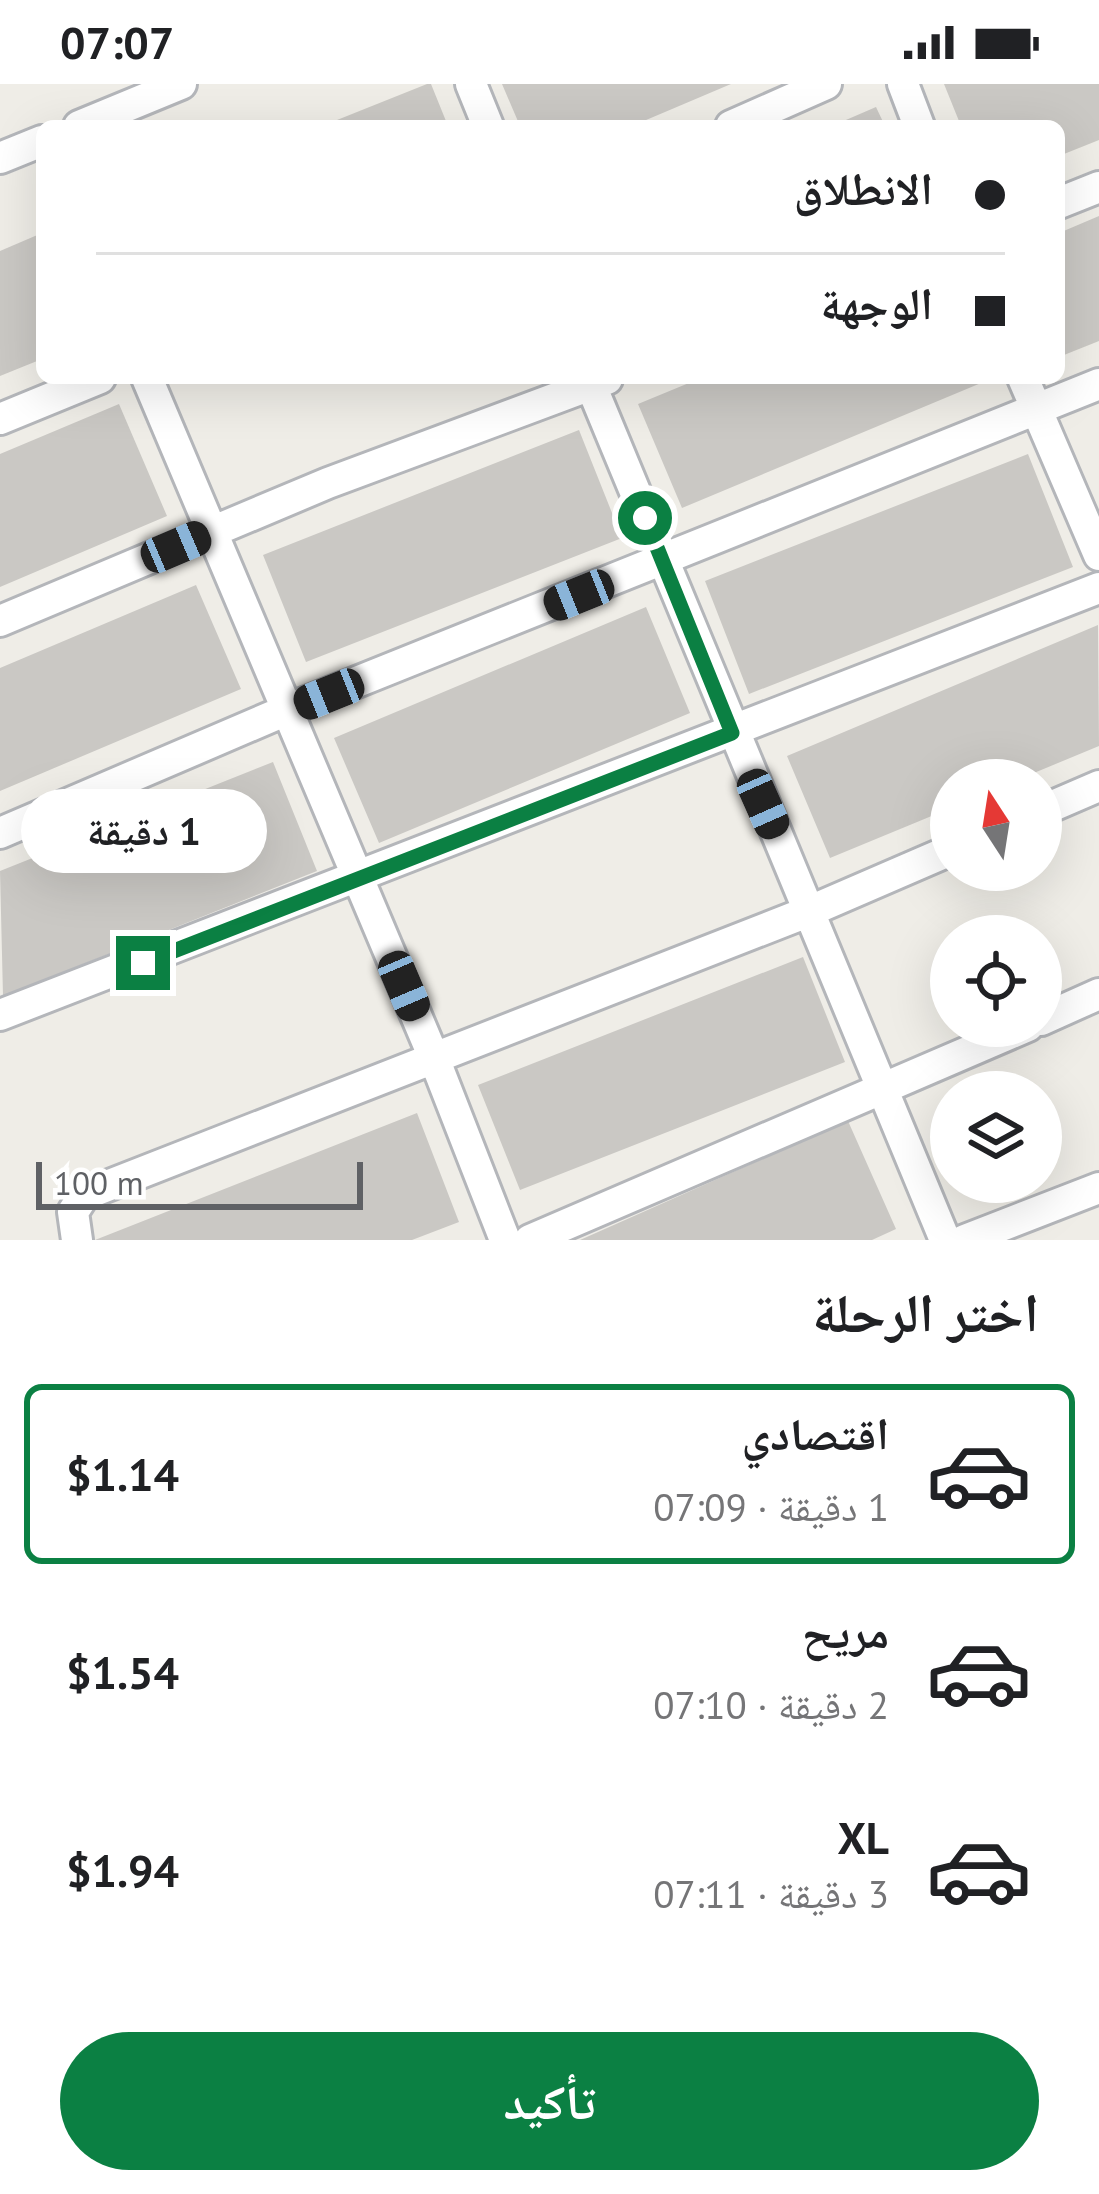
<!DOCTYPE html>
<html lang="ar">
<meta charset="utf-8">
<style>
:root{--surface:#fff;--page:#f2f2f2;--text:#202124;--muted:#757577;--line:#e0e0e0;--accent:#0b8043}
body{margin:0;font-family:"PT Sans","Noto Naskh Arabic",sans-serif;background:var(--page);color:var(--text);direction:rtl;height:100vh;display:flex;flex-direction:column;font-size:45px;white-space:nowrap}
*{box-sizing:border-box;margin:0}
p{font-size:39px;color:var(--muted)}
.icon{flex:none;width:66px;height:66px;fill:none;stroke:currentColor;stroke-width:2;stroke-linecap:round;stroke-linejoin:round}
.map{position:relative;height:1156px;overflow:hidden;direction:ltr}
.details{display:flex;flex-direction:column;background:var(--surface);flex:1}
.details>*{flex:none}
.hud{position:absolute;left:36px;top:36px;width:1029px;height:264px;border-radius:18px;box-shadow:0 12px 48px #0002;direction:rtl;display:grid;align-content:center;height:264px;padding:0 60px;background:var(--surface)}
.needle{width:78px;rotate:348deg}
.controls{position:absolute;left:930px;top:675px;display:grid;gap:24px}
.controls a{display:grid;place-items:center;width:132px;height:132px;border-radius:50%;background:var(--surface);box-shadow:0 12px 48px #0002;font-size:60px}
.scale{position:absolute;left:36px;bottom:30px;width:327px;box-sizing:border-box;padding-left:12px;border:6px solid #5f6165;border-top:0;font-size:33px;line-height:42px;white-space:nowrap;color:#5f6165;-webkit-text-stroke:9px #fff;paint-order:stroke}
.end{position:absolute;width:54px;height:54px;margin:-27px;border:15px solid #0b8043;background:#fff;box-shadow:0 0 0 6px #fff}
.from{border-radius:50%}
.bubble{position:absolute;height:84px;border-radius:42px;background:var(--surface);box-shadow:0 12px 48px #0002;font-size:39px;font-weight:800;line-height:84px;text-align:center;direction:rtl}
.car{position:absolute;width:36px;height:72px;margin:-36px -18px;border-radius:15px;box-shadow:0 0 9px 3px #0007;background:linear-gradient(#222 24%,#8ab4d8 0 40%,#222 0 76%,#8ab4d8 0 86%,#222 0)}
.hud b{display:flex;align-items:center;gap:42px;height:114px;font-size:45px}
.hud b+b{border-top:3px solid var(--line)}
.hud i{width:30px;height:30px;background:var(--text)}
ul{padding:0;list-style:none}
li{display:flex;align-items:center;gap:36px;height:180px;margin:0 24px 18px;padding:0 36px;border:6px solid transparent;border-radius:18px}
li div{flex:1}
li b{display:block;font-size:45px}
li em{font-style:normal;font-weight:800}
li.selected{border-color:var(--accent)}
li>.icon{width:108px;height:108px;stroke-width:1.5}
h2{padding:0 60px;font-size:54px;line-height:144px}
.cta{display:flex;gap:24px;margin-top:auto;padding:24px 60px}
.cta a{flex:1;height:138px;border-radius:72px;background:var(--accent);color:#fff;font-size:48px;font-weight:800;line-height:138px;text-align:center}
.status{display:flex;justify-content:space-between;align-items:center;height:84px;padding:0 60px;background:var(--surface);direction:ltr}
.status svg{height:33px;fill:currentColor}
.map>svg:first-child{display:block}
</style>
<div class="status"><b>07:07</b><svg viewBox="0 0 49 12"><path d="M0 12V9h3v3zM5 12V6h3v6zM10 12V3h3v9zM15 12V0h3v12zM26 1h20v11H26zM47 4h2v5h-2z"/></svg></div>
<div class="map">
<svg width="1099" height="1156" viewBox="0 0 1099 1156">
<rect width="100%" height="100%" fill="#efede7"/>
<path fill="#cac8c4" d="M431 0 448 42H322L427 0Z
M502 0H731L632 42H520Z
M944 0H1099V56L1059 72V42H961Z
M876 23 885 42H832Z
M1099 132V257L1059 273V149Z
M42 149V275L0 292V167Z
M701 294H993L682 424 638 320Z
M119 320 167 432 0 503V370Z
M579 346 622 454 306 578 263 471Z
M1028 370 1073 483 749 610 705 497Z
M196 501 241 605 0 707V584Z
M646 523 690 629 379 759 334 654Z
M1098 541 1099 662 1017 696H951V724L830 774 787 672Z
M273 678 317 787 3 912 0 787Z
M803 873 845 978 520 1106 478 1001Z
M417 1029 459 1138 412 1156H95Z
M848 1037 896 1145 872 1156H580Z"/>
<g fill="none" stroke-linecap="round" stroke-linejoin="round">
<g stroke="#b4b6ba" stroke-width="36">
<path id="minor" d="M471 0 488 42
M903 0 919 42
M79 42 181 0
M731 42 826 0
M0 74 42 57
M1059 119 1099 103
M147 294 434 974 505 1156
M588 294 945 1156
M1023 294 1099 471
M0 335 100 294
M0 537 328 399 607 295
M1041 727 1099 702
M0 749 287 626 1099 300
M0 931 1099 504
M1041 936 1099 910
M77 1156 73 1128 84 1111 810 827 951 766
M530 1156 1028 942
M965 1156 1099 1104"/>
</g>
<use href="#minor" stroke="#fff" stroke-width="30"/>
</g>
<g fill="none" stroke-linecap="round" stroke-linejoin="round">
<path stroke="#0b8043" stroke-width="15" d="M143 879 732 649 645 434"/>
</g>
</svg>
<div class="controls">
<a><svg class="needle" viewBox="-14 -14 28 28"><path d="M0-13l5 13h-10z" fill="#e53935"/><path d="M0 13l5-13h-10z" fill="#757577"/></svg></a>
<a><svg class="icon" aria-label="locate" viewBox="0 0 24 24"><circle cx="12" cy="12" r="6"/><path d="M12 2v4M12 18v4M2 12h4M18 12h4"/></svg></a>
<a><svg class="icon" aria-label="layers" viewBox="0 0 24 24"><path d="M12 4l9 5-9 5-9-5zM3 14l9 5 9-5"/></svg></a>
</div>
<div class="scale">100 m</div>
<i class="end from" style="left:645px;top:434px"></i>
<i class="end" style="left:143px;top:879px"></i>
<div class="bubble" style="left:21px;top:705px;width:246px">1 دقيقة</div>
<i class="car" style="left:176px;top:463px;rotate:67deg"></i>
<i class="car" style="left:579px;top:511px;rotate:248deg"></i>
<i class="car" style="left:329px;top:610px;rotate:248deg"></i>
<i class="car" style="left:763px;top:720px;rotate:156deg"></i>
<i class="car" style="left:404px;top:902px;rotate:157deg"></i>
<div class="hud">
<b><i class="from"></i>الانطلاق</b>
<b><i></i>الوجهة</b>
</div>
</div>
<section class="details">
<h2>اختر الرحلة</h2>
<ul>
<li class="selected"><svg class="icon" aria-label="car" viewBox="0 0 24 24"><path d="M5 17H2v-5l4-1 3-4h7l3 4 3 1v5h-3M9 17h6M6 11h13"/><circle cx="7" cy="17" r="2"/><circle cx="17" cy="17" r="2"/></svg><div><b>اقتصادي</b><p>1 دقيقة · 07:09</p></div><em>$1.14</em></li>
<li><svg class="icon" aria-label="car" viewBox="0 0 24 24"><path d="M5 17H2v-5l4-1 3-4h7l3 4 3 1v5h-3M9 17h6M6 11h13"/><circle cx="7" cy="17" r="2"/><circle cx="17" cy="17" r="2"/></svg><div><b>مريح</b><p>2 دقيقة · 07:10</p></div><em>$1.54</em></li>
<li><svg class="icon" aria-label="car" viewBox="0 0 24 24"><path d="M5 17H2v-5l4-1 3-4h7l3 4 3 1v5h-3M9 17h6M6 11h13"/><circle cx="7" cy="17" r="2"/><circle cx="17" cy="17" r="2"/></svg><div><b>XL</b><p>3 دقيقة · 07:11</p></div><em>$1.94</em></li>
</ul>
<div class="cta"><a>تأكيد</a></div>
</section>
